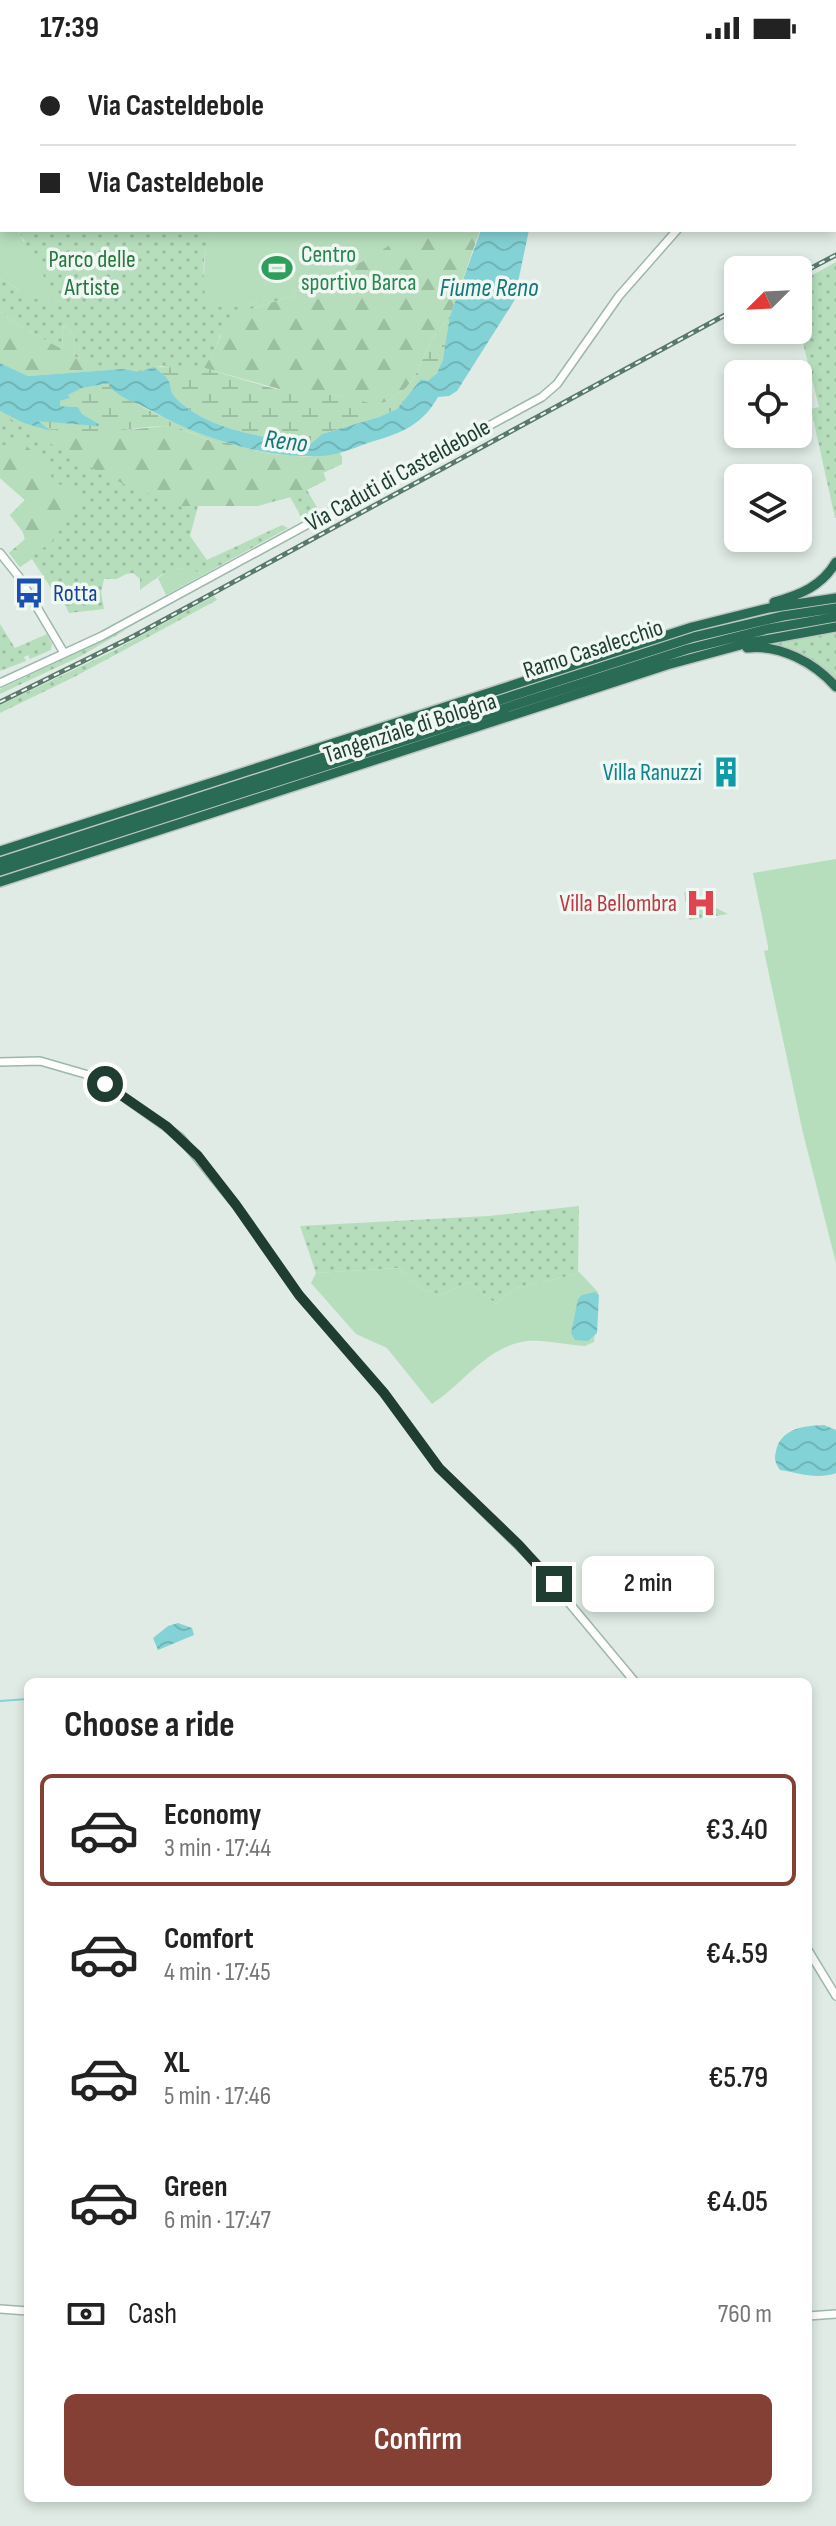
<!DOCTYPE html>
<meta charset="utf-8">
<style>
:root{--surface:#fff;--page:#f6f6f6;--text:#222;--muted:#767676;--line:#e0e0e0;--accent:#844035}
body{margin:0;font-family:"Sofia Sans Condensed",sans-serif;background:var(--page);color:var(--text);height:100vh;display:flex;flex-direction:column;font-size:30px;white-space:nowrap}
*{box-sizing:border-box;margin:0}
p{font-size:26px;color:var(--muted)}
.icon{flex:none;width:44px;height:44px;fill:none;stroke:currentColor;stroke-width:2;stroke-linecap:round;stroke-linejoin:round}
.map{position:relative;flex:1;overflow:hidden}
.side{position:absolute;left:24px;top:1622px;width:788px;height:824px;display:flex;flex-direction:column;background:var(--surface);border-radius:12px;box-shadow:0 4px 12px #0003}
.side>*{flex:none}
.guide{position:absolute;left:0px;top:0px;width:836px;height:176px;box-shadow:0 4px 12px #0003;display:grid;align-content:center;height:176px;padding:0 40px;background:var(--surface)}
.needle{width:52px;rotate:246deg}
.fabs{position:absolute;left:724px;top:200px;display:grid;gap:16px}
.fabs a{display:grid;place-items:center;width:88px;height:88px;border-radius:12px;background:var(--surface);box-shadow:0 4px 12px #0003;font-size:40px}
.end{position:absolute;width:36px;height:36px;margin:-18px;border:10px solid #1f3d31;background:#fff;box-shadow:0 0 0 4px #fff}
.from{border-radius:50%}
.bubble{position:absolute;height:56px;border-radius:12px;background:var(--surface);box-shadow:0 4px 12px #0003;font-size:26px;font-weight:600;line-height:56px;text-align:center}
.guide b{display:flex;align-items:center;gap:28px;height:76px;font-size:30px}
.guide b+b{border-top:2px solid var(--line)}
.guide i{width:20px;height:20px;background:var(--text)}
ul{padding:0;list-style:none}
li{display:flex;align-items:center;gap:24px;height:112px;margin:0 16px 12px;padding:0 24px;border:4px solid transparent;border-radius:12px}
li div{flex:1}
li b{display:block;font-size:30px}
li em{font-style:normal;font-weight:600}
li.current{border-color:var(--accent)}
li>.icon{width:72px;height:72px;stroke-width:1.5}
h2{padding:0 40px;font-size:36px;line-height:96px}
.pay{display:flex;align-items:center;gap:20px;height:88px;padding:0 40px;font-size:30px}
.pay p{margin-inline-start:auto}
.button{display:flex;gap:16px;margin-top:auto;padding:16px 40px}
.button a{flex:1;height:92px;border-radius:12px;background:var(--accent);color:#fff;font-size:32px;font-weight:600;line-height:92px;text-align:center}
.status{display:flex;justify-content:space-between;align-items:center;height:56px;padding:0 40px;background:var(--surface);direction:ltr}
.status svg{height:22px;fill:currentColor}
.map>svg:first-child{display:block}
</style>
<div class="status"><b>17:39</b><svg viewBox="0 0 49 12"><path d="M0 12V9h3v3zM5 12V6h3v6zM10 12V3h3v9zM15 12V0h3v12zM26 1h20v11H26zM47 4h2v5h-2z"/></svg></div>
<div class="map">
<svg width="836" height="2470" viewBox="0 0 836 2470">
<defs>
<pattern id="grass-dots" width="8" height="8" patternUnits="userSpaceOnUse" patternTransform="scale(2)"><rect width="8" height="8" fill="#b6debc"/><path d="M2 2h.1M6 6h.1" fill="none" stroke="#9cbfa2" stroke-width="1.8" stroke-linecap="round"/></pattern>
<pattern id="forest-firs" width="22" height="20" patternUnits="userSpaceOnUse" patternTransform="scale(2)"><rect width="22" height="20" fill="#b6debc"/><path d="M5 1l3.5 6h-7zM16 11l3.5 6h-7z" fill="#9cbfa2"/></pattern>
<pattern id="wetland-marsh" width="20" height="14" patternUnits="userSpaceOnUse" patternTransform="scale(2)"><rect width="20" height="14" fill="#b6debc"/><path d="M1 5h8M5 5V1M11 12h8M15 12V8" fill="none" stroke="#9cbfa2"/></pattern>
<pattern id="water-waves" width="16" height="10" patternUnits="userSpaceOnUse" patternTransform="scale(2)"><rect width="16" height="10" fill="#83d2d5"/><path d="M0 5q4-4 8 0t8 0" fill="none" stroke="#71b5b7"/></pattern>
</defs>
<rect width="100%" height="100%" fill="#dfebe4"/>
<path fill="url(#grass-dots)" d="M17 174H213C203 193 201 221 207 242L251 248 298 233 293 240 251 253 220 279 217 289 204 312 180 313 160 310 139 316 105 313 75 301C71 284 82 285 64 269L62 275 63 292H60L25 273 0 256V222L19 234 0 203 25 186Z
M836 206V462H835L811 353 819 351 798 267V227Z
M0 355 4 357C71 366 139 372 206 384 249 392 295 411 339 396L342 401V408L323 417 326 424 307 434 319 455 303 464 290 441 257 450H198L190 480 207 504 282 469 288 472 203 519C175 504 163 518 140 534V523L133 517 126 518 117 523H104L101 536 104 553 69 557 63 545 59 544 32 503 20 511 9 497 25 484 23 476 10 459 25 444 0 422Z
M214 540 217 544 74 621 0 657V649L113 595Z
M0 568 15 592 47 578 52 588 51 594 30 603 28 599 24 601 26 605 0 615Z
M129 572 81 600 0 638V633Z
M836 577V627L772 590 773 587Z
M684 836 728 858 689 864Z
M579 1150 578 1218 516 1232 496 1248 469 1226 441 1239 421 1233 399 1212 316 1217 300 1170 489 1160Z"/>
<path fill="url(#forest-firs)" d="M410 174H480L450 260 431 285 414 322 405 333 386 346 374 349 340 340 290 336 204 312 217 289 224 271 251 253 293 240 298 233 361 206Z
M0 256 25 273 60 292 63 291 62 276 64 269C82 285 71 284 75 301L113 314 28 320 0 307Z
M0 355 24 367 51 375 100 377 164 370 177 371 208 384 241 393 268 398 309 401 339 396 342 401V408L323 416 326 424 290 441 257 450H181L159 444 157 440C101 424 51 386 0 357Z
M21 385 43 405 53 424 79 441V447L53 484 20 511 9 497 25 483 23 476 10 459 25 444 0 422V390Z"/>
<path fill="url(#wetland-marsh)" d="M450 260C449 281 447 313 428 325L421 323 397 353 379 361 322 378 312 388C268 383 207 374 175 341 169 335 172 330 168 324 166 319 158 315 154 311L204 312 275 333 340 340 374 348 386 346 405 333 414 322 431 285Z
M112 327 115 336C160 361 208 385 260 395 280 399 302 399 322 400 285 402 248 396 212 385 196 380 182 370 165 370 134 370 60 388 38 365L99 368 82 358 78 351 60 350V345L69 342 67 339 82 332Z"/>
<path fill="#b6debc" d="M236 0H539L538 2H236Z
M0 142 2 174H17L55 240 54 246 32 242 0 222Z
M213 174H410C394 187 377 198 359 207 335 220 236 262 213 249 203 243 204 231 204 221 205 204 204 189 213 174Z
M190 512 203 519 166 539 158 522 171 513Z
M836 803V1207L803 1077 764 895 768 894V890L753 817Z
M399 1212 421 1233 441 1239 469 1226 496 1248 516 1232 578 1218V1215L598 1236 594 1286 585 1290C564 1289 540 1282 521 1286 484 1294 462 1329 432 1348L387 1292 356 1278 311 1227 316 1217Z"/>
<path fill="url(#water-waves)" d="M481 174H529L514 245 457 335 449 340 438 341C423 368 402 377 374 385 358 390 340 399 322 400 263 402 202 383 152 355 138 347 121 343 110 331L111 327 82 332 68 339 70 342 60 345V350L78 351 82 358 99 368 98 370 38 365 51 375 24 367 0 355V307L28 320 123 313 139 316 154 311C158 315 166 319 168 324 172 330 169 335 175 341 206 374 268 383 312 387L322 378 379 361 397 353 421 323 428 325 437 317 443 304 450 260Z
M595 1236 599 1239 597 1277 588 1285 575 1284 571 1277 578 1243 582 1239Z
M824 1369 836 1374V1417C817 1424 799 1417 780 1414 775 1407 774 1403 776 1395 781 1372 804 1370 824 1369Z
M178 1567 192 1572 194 1579 158 1594 153 1582 168 1570Z"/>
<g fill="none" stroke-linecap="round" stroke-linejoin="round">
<path stroke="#83d2d5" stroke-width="2" d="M0 1645 28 1643"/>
<g stroke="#9db8ab" stroke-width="10">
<path id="secondary" d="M834 29 836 27
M0 497 19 521 64 597
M0 627 102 580 542 341 557 328 619 240 677 174
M0 1006 40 1005 85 1018 105 1028 180 1081 236 1149 299 1239 384 1337 439 1412 535 1506 635 1626
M808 1894 836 1940
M0 2253 28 2255
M808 2260 836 2258"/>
</g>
<g stroke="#bcc5c1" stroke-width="12">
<path id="highway" d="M774 546C800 539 822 530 836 506
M747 592C780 588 815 607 836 631
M0 795 692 571 769 552 836 542
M0 806 694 581 783 560 836 552
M0 815 688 593 768 573 836 561
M0 826 667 609 748 587 836 571"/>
</g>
<use href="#secondary" stroke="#fff" stroke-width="7"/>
<use href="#highway" stroke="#296b55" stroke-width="9"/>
<g stroke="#59796c" stroke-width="5">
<path id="rail" d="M798 219 836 199
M0 646 134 580 738 252"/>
</g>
<use href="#rail" stroke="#f0f8f3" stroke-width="2" stroke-dasharray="6" stroke-linecap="butt"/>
</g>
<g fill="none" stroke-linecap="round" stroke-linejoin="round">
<path stroke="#1f3d31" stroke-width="10" d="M105 1028 166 1070 198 1100 236 1149 299 1239 384 1337 439 1412 519 1489 554 1528"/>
</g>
<defs>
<g id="stadium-bare" transform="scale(2.4)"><path d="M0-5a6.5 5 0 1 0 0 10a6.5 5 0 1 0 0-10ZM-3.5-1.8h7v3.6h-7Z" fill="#2e9e5b" stroke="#f0f8f3" stroke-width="2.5" paint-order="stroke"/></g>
<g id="bus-bare" transform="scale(2.4)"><path d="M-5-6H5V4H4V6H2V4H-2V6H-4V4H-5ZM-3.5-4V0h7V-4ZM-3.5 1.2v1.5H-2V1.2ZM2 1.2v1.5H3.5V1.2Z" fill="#1a4fb4" stroke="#f0f8f3" stroke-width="2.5" paint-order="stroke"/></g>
<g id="building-bare" transform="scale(2.4)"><path d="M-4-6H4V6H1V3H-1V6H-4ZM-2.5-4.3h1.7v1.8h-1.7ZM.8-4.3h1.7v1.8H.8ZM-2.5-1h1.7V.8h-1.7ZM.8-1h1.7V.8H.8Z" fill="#0f9aa8" stroke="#f0f8f3" stroke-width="2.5" paint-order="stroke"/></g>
<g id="hospital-bare" transform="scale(2.4)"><path d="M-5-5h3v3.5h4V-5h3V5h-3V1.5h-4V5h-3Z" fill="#e0444e" stroke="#f0f8f3" stroke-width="2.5" paint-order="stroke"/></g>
</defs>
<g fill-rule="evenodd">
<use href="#stadium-bare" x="277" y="212"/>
<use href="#bus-bare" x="29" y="537"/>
<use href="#building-bare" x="726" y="716"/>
<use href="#hospital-bare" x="701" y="847"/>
</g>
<g text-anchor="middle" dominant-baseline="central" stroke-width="7" stroke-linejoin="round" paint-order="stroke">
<g font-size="24" fill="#27864d" stroke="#f0f8f3" text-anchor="start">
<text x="301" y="198">Centro<tspan x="301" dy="28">sportivo Barca</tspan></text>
</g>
<g font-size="24" fill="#27763c" stroke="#f0f8f3">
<text x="92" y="203">Parco delle<tspan x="92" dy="28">Artiste</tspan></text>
</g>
<g font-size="24" fill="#1f3d31" stroke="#f0f8f3">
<text transform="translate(398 419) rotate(-29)">Via Caduti di Casteldebole</text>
<text transform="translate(593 593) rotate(-18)">Ramo Casalecchio</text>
<text transform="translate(410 672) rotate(-18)">Tangenziale di Bologna</text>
</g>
<g font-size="24" fill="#164399" stroke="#f0f8f3" text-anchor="start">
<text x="53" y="537">Rotta</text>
</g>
<g font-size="24" fill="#0d838f" stroke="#f0f8f3" text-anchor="end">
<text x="702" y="716">Villa Ranuzzi</text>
</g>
<g font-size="24" fill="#be3a42" stroke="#f0f8f3" text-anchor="end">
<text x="677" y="847">Villa Bellombra</text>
</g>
<g font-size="26" font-style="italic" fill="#15777c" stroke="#f0f8f3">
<text x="489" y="232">Fiume Reno</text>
<text transform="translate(286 386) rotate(7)">Reno</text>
</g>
</g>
</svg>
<div class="fabs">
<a><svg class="needle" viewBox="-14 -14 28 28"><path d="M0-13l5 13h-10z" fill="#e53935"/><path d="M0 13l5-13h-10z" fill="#767676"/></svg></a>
<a><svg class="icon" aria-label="locate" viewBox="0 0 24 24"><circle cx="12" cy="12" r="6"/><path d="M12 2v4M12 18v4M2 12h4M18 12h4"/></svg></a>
<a><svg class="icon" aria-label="layers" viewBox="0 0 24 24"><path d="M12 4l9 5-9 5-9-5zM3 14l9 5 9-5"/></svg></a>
</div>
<i class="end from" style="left:105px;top:1028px"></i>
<i class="end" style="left:554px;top:1528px"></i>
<div class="bubble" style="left:582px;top:1500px;width:132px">2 min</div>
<div class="guide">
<b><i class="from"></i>Via Casteldebole</b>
<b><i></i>Via Casteldebole</b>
</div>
<section class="side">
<h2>Choose a ride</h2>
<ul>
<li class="current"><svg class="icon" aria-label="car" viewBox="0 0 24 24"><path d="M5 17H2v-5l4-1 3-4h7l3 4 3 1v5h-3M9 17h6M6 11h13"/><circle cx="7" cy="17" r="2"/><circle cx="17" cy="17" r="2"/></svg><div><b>Economy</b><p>3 min · 17:44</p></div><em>€3.40</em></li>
<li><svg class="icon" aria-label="car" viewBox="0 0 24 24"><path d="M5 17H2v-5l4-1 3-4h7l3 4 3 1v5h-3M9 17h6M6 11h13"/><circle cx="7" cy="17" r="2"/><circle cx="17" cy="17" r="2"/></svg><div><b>Comfort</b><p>4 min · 17:45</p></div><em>€4.59</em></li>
<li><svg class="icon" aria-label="car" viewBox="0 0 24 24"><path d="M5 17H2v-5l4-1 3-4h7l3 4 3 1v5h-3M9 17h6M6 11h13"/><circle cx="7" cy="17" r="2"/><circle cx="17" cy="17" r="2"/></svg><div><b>XL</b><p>5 min · 17:46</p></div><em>€5.79</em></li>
<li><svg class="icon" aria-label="car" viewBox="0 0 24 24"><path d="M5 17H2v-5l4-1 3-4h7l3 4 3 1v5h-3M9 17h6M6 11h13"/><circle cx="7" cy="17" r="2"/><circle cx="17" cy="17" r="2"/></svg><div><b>Green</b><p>6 min · 17:47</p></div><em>€4.05</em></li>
</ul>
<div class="pay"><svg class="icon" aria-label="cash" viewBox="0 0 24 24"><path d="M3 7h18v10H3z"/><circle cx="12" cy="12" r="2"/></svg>Cash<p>760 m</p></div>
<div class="button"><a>Confirm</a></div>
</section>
</div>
